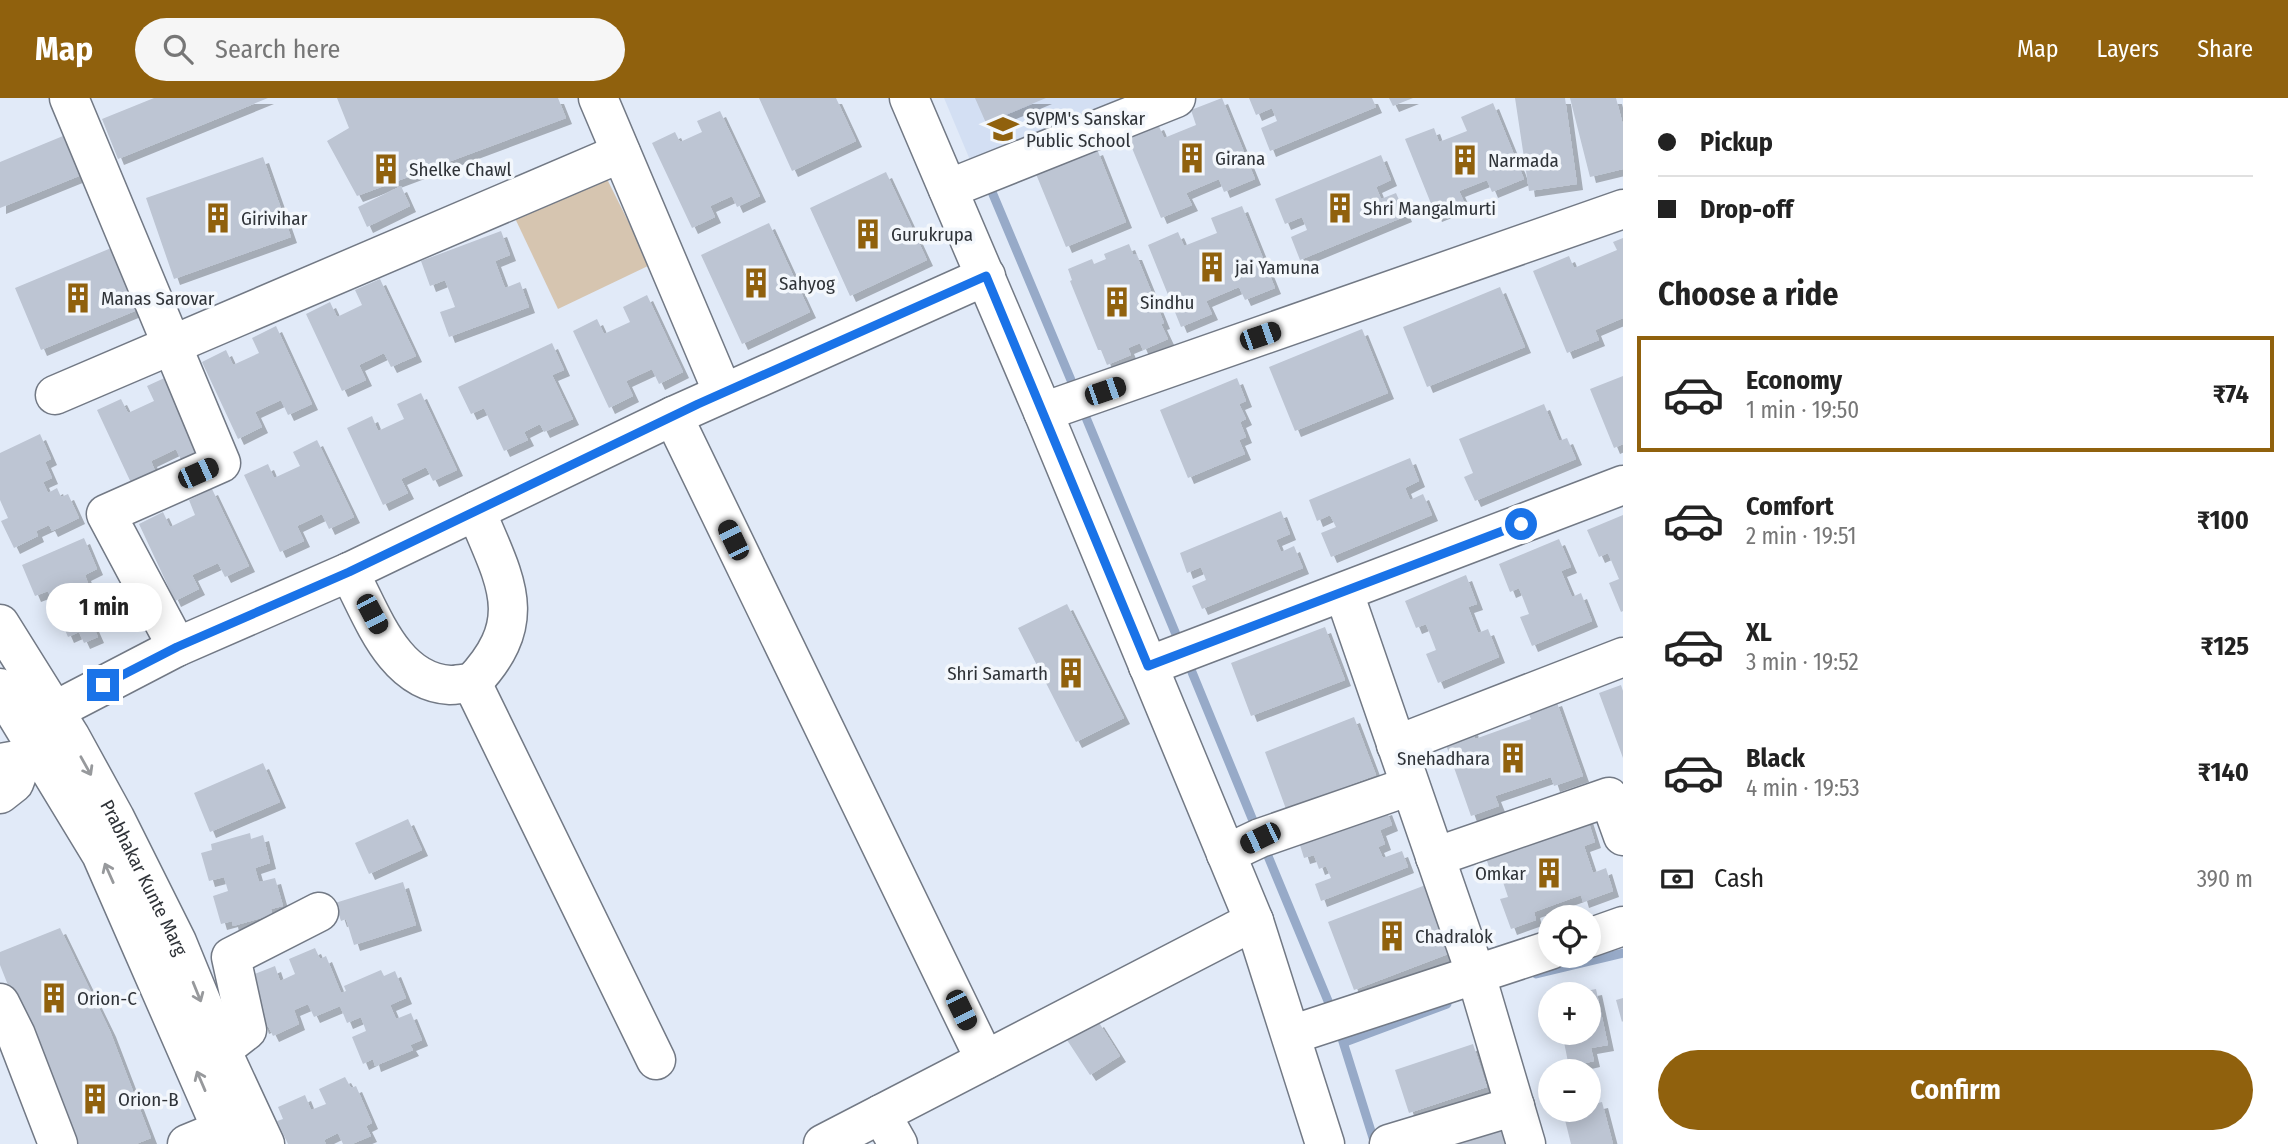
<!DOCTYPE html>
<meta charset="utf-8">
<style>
:root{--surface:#fff;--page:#f6f6f6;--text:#222;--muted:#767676;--line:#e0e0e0;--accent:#90610d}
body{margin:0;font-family:"Fira Sans Condensed",sans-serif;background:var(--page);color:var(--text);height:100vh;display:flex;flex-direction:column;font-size:26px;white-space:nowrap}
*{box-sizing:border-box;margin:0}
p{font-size:23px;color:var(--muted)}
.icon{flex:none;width:38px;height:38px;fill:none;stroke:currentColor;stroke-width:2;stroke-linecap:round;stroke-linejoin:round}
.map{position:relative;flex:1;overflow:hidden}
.side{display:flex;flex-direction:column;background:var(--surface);width:665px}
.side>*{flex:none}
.hud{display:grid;align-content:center;height:154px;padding:0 35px;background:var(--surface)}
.tools{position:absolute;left:1538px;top:807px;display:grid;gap:14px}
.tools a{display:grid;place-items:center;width:63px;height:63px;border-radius:50%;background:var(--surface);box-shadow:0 4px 18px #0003;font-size:35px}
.end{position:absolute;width:32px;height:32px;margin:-16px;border:9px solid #1a73e8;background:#fff;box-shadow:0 0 0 4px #fff}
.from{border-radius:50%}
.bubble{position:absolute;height:49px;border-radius:24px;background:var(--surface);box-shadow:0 4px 18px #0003;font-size:23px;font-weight:700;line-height:49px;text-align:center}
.car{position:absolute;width:21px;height:42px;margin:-21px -10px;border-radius:9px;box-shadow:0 0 5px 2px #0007;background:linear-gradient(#222 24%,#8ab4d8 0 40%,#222 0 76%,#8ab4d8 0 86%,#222 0)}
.hud b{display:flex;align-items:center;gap:24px;height:66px;font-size:26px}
.hud b+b{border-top:2px solid var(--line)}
.hud i{width:18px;height:18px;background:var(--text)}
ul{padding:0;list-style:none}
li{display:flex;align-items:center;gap:21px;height:116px;margin:0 14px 10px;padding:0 21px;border:4px solid transparent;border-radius:0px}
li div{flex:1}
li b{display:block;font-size:26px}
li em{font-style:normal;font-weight:700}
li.selected{border-color:var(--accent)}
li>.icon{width:63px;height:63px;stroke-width:1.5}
h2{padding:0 35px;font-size:32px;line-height:84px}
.pay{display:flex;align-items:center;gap:18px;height:77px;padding:0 35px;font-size:26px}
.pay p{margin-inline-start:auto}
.action{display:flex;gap:14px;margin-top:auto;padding:14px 35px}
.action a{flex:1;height:80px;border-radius:42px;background:var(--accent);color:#fff;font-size:28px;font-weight:700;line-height:80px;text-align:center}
header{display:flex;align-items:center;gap:42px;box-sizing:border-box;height:98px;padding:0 35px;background:var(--accent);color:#fff}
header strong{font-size:33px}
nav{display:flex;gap:38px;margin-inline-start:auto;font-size:24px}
.search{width:490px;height:63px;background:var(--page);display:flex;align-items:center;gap:18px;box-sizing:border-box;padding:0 24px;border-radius:38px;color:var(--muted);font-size:26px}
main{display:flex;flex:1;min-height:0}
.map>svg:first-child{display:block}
</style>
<header>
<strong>Map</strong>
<div class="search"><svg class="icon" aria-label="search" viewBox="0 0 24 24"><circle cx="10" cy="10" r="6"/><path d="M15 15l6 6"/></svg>Search here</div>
<nav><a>Map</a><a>Layers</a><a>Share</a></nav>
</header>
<main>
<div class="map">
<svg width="1623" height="1046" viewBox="0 0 1623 1046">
<defs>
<filter id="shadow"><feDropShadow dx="6" dy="6" stdDeviation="0" flood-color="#0004"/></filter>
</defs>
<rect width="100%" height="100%" fill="#e1eaf8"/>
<path fill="#d3dff3" d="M944 0H1129L970 62Z"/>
<path fill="#d6c5b0" d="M607 81 650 167 558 211 513 116Z"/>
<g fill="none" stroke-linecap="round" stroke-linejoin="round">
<path stroke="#97aac8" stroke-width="9" d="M992 94 1076 294
M1082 310 1180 546
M1187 562 1256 730
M1263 746 1333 915
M1536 876 1623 855
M1339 931 1375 1046
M1345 944 1447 906"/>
</g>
<path fill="#bdc5d3" filter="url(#shadow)" d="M154 0H268L118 61 102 21Z
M337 0H558L566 20 357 98 327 43 349 30Z
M759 0H836L856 43 792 73Z
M975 0H1046L986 25Z
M1222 0 1255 81 1224 94 1219 81 1186 95 1192 107 1161 120 1127 38 1158 26 1164 40 1196 27 1191 12Z
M1249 0H1372L1376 9 1270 53 1261 30 1277 23 1272 10 1256 17Z
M1389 0H1413L1393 8Z
M1515 0H1565L1577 86 1529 93Z
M1570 0H1616L1623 27V71L1590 79Z
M1493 5 1524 81 1492 94 1487 82 1459 93 1465 106 1436 118 1405 41 1434 30 1439 44 1467 33 1461 19Z
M720 13 760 98 737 109 732 98 710 108 715 119 692 130 652 45 675 34 680 44 702 34 697 23Z
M63 38 79 78 0 110V64Z
M1097 51 1126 124 1066 149 1036 76Z
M1381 57 1391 82 1376 89 1381 101 1396 95 1406 118 1300 162 1291 139 1307 132 1302 119 1285 126 1275 101Z
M263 59 291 139 174 181 146 100Z
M886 74 927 162 850 198 810 110Z
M401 88 410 108 367 129 358 109Z
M1242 108 1275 190 1245 202 1239 189 1206 203 1212 216 1181 229 1148 147 1178 134 1184 148 1217 135 1211 120Z
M769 125 810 214 742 246 701 157Z
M501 133 510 157 495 163 505 190 520 184 529 209 449 239 440 214 455 209 445 182 430 188 421 163Z
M1623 140V220L1595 232 1599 242 1567 255 1533 173 1569 158 1574 170 1617 152 1613 144Z
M1129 146 1133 156H1136L1164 225 1161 226 1168 241 1143 252 1140 245 1128 250 1131 257 1107 267 1101 252H1098L1070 183 1072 182 1068 171 1092 161 1094 166 1106 161 1104 156Z
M116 148 142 210 41 252 15 190Z
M380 181 416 258 391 269 384 255 359 267 366 282 342 293 306 216 330 204 337 219 362 207 355 192Z
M1500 189 1525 249 1427 289 1403 229Z
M647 197 683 274 659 286 652 271 626 283 633 298 609 310 573 233 597 221 604 236 630 224 623 209Z
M276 228 312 306 288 317 281 302 255 314 262 329 238 341 202 264 226 252 233 267 259 255 252 240Z
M1362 231 1388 295 1295 333 1269 269Z
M552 245 564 272 552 277 573 321 544 334 540 326 524 334 528 342 504 353 484 310 471 316 458 289Z
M171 277 207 354 183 366 176 351 151 363 157 378 133 389 97 312 121 301 128 315 154 303 147 288Z
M1623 278V346L1614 350 1590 291Z
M1237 280 1246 303 1239 306 1246 321 1240 324 1246 339 1239 342 1245 356 1188 380 1160 312Z
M421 295 457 372 433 383 426 369 401 381 408 395 383 407 347 330 372 318 378 333 404 321 397 306Z
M1544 306 1559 343 1567 340 1576 361 1475 403 1464 379 1473 375 1459 341Z
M40 336 51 361 45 364 52 380 43 384 48 395 57 390 61 399 68 396 79 420 52 433 49 427 36 433 38 438 14 450 1 423 8 420 0 402V355Z
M317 342 354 419 329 431 322 416 297 428 304 443 280 454 244 377 268 366 274 380 300 368 293 354Z
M1410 360 1419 383 1405 390 1410 402 1423 396 1432 417 1331 459 1321 435 1336 429 1330 417 1317 423 1309 402Z
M212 391 249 468 225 479 218 465 192 477 199 491 175 503 139 426 163 414 170 429 195 417 189 402Z
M1281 413 1290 436 1276 442 1281 454 1294 448 1303 470 1202 511 1192 488 1206 482 1201 469 1187 475 1180 455Z
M1623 417V513L1621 514 1609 485 1619 481 1608 455 1599 459 1587 432Z
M84 440 97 471 85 477 90 491 79 496 98 539 84 545 79 534 68 539 48 493 35 498 22 467Z
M1559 441 1571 469 1561 473 1572 499 1581 495 1592 523 1532 548 1520 519 1529 516 1519 490 1510 494 1499 466Z
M1466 477 1477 506 1468 509 1478 535 1488 531 1499 559 1438 585 1426 556 1436 552 1426 526 1416 530 1405 503Z
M1067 506 1124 620 1076 644 1018 530Z
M1325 529 1345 582 1251 618 1231 565Z
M1621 587 1623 593V660L1599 595Z
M1556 602 1583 678 1554 688 1551 679 1495 698 1499 708 1471 718 1444 641 1472 631 1475 641 1531 621 1527 612Z
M1354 619 1376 677 1286 711 1265 654Z
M263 665 280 704 210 734 194 695Z
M1386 711 1392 727 1380 732 1385 746 1378 749 1383 760 1402 753 1408 769 1321 803 1315 786 1331 780 1326 768 1319 771 1314 757 1304 760 1299 744Z
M1587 719 1595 744 1584 748 1593 775 1606 770 1613 793 1583 804 1581 797 1534 814 1536 822 1511 831 1500 801 1508 799 1500 775 1492 778 1485 757Z
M408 721 422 752 369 776 355 745Z
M250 735 251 741 263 737 270 765 255 770 259 784 275 780 283 808 271 811 272 817 233 828 232 823 221 826 213 798 228 793 224 779 209 783 201 755 212 752 211 746Z
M403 784 416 827 354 847 346 821 341 823 335 805Z
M1431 785 1456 853 1354 892 1328 824Z
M60 830 110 933 151 1040 136 1046H71L0 867V854Z
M315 850 320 861 326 858 341 895 346 893 344 888 381 872 384 878 395 873 406 900 390 907 396 921 411 915 422 942 410 947 413 952 375 968 373 961 363 966 352 939 366 933 361 919 347 925 340 908 314 919 308 906 294 912 299 926 273 938 268 928 263 930 247 879 275 868 280 883 295 876 289 861Z
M1596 891 1608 947 1591 950 1594 963 1569 969 1562 934H1589V896L1576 895Z
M1623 900V923L1622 924 1616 902Z
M1098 923 1120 958 1090 977 1067 942Z
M1473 946 1487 989 1409 1015 1395 972Z
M345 979 351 990 356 988 372 1025 366 1028 371 1038 352 1046H343L338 1035 324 1042 326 1046H288L277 1023 283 1021 278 1009 305 997 311 1012 326 1006 319 991Z
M1602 1004 1613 1046H1571L1563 1014 1589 1012V1007Z
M1496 1015 1506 1046H1405Z"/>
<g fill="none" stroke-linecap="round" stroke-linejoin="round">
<g stroke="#727985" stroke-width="41">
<g id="minor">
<path d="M69 0 221 365 106 416 177 549"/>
<path d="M598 0 723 295"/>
<path d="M909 0 1043 314 1254 823 1325 1046"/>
<path d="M948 91 1176 0"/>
<path d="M55 297 621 55"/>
<path d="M1043 314 1623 111"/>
<path d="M673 318 985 962"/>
<path d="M349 474C372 516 393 584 450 587 457 587 465 585 472 585L656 962"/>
<path d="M1344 495 1476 877 1526 1046"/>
<path id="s1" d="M0 526 70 638 115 720 177 844 220 949 265 1046"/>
<path d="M1148 568 1623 387"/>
<path d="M472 585C532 522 505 483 476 413"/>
<path d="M0 590 101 756 228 1046"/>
<path d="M1396 647 1623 559"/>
<path d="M0 665 23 661 38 651 54 613 177 549 349 474 673 318 986 178"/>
<path d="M0 696 14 685 23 661"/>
<path d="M1226 756 1260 740 1410 688"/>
<path d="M1435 759 1609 699 1623 738"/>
<path d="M1589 840 1623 828"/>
<path d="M0 905 16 937 58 1046"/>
<path d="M1291 937 1550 852"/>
<path d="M220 949 229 946 247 932 231 859 319 814"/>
<path d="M881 1016 898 1046"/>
<path d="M187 1046 243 1023"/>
<path d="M823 1046 1254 823"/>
<path d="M1389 1046 1515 1008"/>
</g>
</g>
<use href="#minor" stroke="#fff" stroke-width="38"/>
</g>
<defs><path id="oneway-shaft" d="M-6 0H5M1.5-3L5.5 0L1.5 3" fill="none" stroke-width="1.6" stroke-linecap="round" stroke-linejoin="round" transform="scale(1.75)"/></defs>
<g stroke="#97999c">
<use href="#oneway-shaft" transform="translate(86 668) rotate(61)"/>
<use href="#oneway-shaft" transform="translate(109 775) rotate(-114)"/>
<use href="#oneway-shaft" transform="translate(197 894) rotate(68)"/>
<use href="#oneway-shaft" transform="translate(201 983) rotate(-113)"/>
</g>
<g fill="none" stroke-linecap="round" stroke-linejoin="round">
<path stroke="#1a73e8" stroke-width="9" d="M103 587 177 549 349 474 698 306 986 178 1148 568 1521 426"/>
</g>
<defs>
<g id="school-bare" transform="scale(2.415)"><path d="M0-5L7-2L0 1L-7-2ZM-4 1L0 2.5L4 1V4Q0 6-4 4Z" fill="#90610d" stroke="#f3f7fc" stroke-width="2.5" paint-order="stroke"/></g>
<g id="building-bare" transform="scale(2.415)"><path d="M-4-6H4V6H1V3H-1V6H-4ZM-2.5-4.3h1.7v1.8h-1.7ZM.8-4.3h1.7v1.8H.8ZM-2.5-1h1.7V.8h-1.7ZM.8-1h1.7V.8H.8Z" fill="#90610d" stroke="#f3f7fc" stroke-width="2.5" paint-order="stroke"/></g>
</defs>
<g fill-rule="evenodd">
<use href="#school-bare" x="1003" y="31"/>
<use href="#building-bare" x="1192" y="60"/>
<use href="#building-bare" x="1465" y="62"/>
<use href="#building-bare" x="386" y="71"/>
<use href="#building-bare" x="1340" y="110"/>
<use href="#building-bare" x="218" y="120"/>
<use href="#building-bare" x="868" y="136"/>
<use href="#building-bare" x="1212" y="169"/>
<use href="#building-bare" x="756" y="185"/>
<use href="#building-bare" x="78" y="200"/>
<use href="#building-bare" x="1117" y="204"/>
<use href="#building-bare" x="1071" y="575"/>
<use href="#building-bare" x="1513" y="660"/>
<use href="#building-bare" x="1549" y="775"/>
<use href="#building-bare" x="1392" y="838"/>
<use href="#building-bare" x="54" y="900"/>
<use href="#building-bare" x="95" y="1001"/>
</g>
<g text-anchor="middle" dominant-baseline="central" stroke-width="7" stroke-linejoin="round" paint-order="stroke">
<g font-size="19" fill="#2f3338" stroke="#f3f7fc" text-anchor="start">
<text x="1026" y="20">SVPM's Sanskar<tspan x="1026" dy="22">Public School</tspan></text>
<text x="1215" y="60">Girana</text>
<text x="1488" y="62">Narmada</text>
<text x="409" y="71">Shelke Chawl</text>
<text x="1363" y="110">Shri Mangalmurti</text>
<text x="241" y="120">Girivihar</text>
<text x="891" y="136">Gurukrupa</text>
<text x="1235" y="169">jai Yamuna</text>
<text x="779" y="185">Sahyog</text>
<text x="101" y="200">Manas Sarovar</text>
<text x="1140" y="204">Sindhu</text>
<text x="1048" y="575" text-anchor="end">Shri Samarth</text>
<text x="1490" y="660" text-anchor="end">Snehadhara</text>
<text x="1526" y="775" text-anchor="end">Omkar</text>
<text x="1415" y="838">Chadralok</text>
<text x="77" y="900">Orion-C</text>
<text x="118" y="1001">Orion-B</text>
</g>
<g font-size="19" fill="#2f3338" stroke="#f3f7fc">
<text stroke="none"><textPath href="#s1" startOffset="292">Prabhakar Kunte Marg</textPath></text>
</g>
</g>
</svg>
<div class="tools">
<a><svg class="icon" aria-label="locate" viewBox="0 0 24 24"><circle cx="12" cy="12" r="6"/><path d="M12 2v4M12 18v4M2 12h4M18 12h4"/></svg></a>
<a>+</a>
<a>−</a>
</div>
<i class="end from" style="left:1521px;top:426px"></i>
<i class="end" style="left:103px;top:587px"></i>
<div class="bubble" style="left:46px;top:485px;width:116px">1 min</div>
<i class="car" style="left:1260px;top:238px;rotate:71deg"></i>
<i class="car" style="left:1105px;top:293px;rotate:71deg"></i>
<i class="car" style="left:198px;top:375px;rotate:66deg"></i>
<i class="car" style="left:733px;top:442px;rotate:334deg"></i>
<i class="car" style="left:372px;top:516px;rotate:152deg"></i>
<i class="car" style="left:1260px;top:740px;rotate:244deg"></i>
<i class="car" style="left:961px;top:912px;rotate:154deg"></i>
</div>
<section class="side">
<div class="hud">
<b><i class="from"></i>Pickup</b>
<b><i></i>Drop-off</b>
</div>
<h2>Choose a ride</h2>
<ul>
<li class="selected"><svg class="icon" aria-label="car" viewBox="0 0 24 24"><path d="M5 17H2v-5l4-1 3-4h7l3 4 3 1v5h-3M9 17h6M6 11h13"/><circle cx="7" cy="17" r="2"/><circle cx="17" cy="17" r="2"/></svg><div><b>Economy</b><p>1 min · 19:50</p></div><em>₹74</em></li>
<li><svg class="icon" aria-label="car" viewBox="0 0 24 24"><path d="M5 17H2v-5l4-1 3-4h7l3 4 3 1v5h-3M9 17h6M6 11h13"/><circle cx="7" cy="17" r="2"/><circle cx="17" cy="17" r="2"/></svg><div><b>Comfort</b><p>2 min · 19:51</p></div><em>₹100</em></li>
<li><svg class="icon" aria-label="car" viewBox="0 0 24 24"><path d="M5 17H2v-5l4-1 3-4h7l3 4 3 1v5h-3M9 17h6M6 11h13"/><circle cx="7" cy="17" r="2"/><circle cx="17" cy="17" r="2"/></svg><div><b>XL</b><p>3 min · 19:52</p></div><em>₹125</em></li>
<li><svg class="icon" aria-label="car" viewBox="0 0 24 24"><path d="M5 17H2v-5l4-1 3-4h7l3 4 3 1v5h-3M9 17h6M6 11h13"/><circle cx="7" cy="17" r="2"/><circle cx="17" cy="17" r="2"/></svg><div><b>Black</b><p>4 min · 19:53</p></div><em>₹140</em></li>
</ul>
<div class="pay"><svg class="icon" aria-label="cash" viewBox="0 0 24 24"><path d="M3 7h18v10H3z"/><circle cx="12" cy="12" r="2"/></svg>Cash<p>390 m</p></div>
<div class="action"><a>Confirm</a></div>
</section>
</main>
